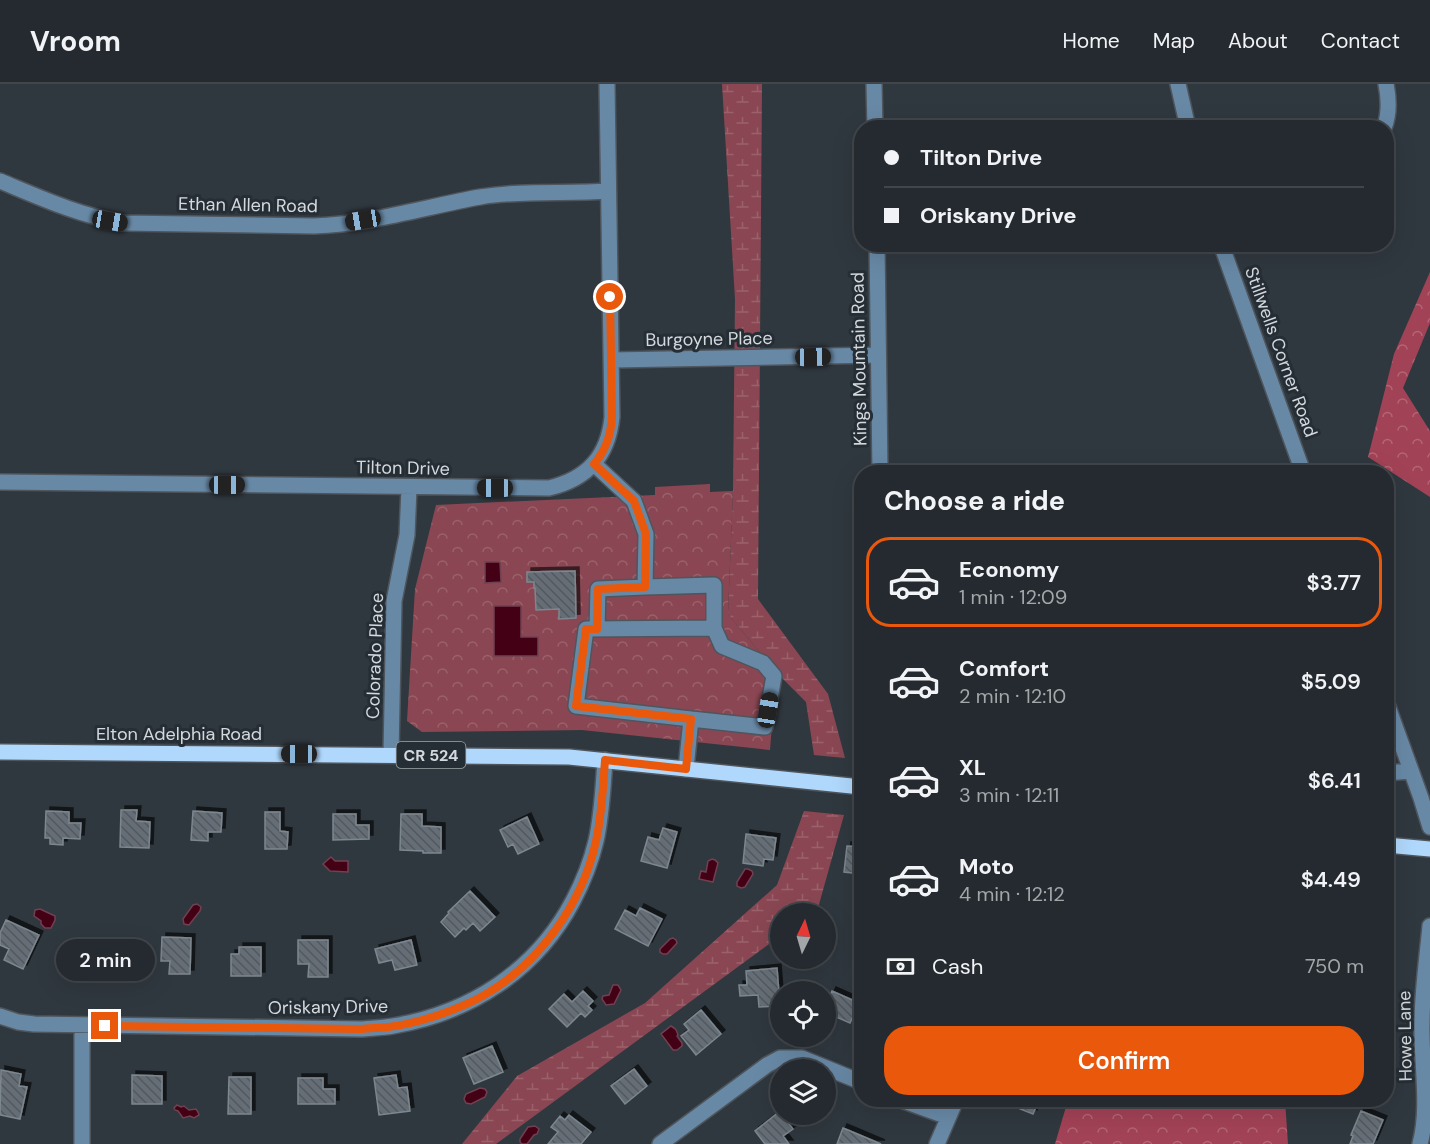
<!DOCTYPE html>
<meta charset="utf-8">
<style>
:root{--surface:#242a2f;--page:#30363b;--text:#f1f3f6;--muted:#a3a7aa;--line:#41464b;--accent:#ea580c}
body{margin:0;font-family:"DM Sans",sans-serif;background:var(--page);color:var(--text);height:100vh;display:flex;flex-direction:column;font-size:22px;white-space:nowrap}
*{box-sizing:border-box;margin:0}
p{font-size:20px;color:var(--muted)}
.icon{flex:none;width:33px;height:33px;fill:none;stroke:currentColor;stroke-width:2;stroke-linecap:round;stroke-linejoin:round}
.map{position:relative;flex:1;overflow:hidden}
.drawer{position:absolute;left:854px;top:381px;width:540px;height:642px;display:flex;flex-direction:column;background:var(--surface);border-radius:24px;box-shadow:0 6px 24px #0002,0 0 0 2px var(--line)}
.drawer>*{flex:none}
.banner{position:absolute;left:854px;top:36px;width:540px;height:132px;border-radius:24px;box-shadow:0 6px 24px #0002,0 0 0 2px var(--line);display:grid;align-content:center;height:132px;padding:0 30px;background:var(--surface)}
.needle{width:39px;rotate:5deg}
.fabs{position:absolute;left:770px;top:819px;display:grid;gap:12px}
.fabs a{display:grid;place-items:center;width:66px;height:66px;border-radius:50%;background:var(--surface);box-shadow:0 6px 24px #0002,0 0 0 2px var(--line);font-size:30px}
.end{position:absolute;width:27px;height:27px;margin:-14px;border:8px solid #ea580c;background:#fff;box-shadow:0 0 0 3px #fff}
.from{border-radius:50%}
.bubble{position:absolute;height:42px;border-radius:21px;background:var(--surface);box-shadow:0 6px 24px #0002,0 0 0 2px var(--line);font-size:20px;font-weight:600;line-height:42px;text-align:center}
.car{position:absolute;width:18px;height:36px;margin:-18px -9px;border-radius:8px;box-shadow:0 0 4px 2px #0007;background:linear-gradient(#222 24%,#8ab4d8 0 40%,#222 0 76%,#8ab4d8 0 86%,#222 0)}
.banner b{display:flex;align-items:center;gap:21px;height:57px;font-size:22px}
.banner b+b{border-top:2px solid var(--line)}
.banner i{width:15px;height:15px;background:var(--text)}
ul{padding:0;list-style:none}
li{display:flex;align-items:center;gap:18px;height:90px;margin:0 12px 9px;padding:0 18px;border:3px solid transparent;border-radius:24px}
li div{flex:1}
li b{display:block;font-size:22px}
li em{font-style:normal;font-weight:600}
li.active{border-color:var(--accent)}
li>.icon{width:54px;height:54px;stroke-width:1.5}
h2{padding:0 30px;font-size:27px;line-height:72px}
.pay{display:flex;align-items:center;gap:15px;height:66px;padding:0 30px;font-size:22px}
.pay p{margin-inline-start:auto}
.cta{display:flex;gap:12px;margin-top:auto;padding:12px 30px}
.cta a{flex:1;height:69px;border-radius:24px;background:var(--accent);color:#fff;font-size:24px;font-weight:600;line-height:69px;text-align:center}
header{display:flex;align-items:center;gap:36px;box-sizing:border-box;height:84px;padding:0 30px;background:var(--surface);border-bottom:2px solid var(--line)}
header strong{font-size:28px}
nav{display:flex;gap:33px;margin-inline-start:auto;font-size:21px}
.map>svg:first-child{display:block}
</style>
<header>
<strong>Vroom</strong>
<nav><a>Home</a><a>Map</a><a>About</a><a>Contact</a></nav>
</header>
<div class="map">
<svg width="1430" height="1060" viewBox="0 0 1430 1060">
<defs>
<pattern id="forest-crowns" width="20" height="18" patternUnits="userSpaceOnUse" patternTransform="scale(1.5)"><rect width="20" height="18" fill="#a24256"/><path d="M2 6a3 3 0 1 1 6 0M12 15a3 3 0 1 1 6 0" fill="none" stroke="#b26676"/></pattern>
<pattern id="wetland-marsh" width="20" height="14" patternUnits="userSpaceOnUse" patternTransform="scale(1.5)"><rect width="20" height="14" fill="#8a4753"/><path d="M1 5h8M5 5V1M11 12h8M15 12V8" fill="none" stroke="#9a616b"/></pattern>
<pattern id="park-crowns" width="20" height="18" patternUnits="userSpaceOnUse" patternTransform="scale(1.5)"><rect width="20" height="18" fill="#8a4753"/><path d="M2 6a3 3 0 1 1 6 0M12 15a3 3 0 1 1 6 0" fill="none" stroke="#9a616b"/></pattern>
<pattern id="building-back-hatch" width="6" height="6" patternUnits="userSpaceOnUse" patternTransform="scale(1.5)"><rect width="6" height="6" fill="#656e76"/><path d="M-1 5l2 2M0 0l6 6M5-1l2 2" fill="none" stroke="#52585c"/></pattern>
<filter id="shadow"><feDropShadow dx="4" dy="-4" stdDeviation="0" flood-color="#0009"/></filter>
</defs>
<rect width="100%" height="100%" fill="#30383f"/>
<path fill="url(#forest-crowns)" d="M1430 188V239L1403 304 1430 347V413L1368 373 1394 270Z
M1068 1016H1285L1288 1060H1055Z"/>
<path fill="url(#wetland-marsh)" d="M722 0H762L758 515 828 610 845 674 814 671 806 618 776 588 728 530 733 407 735 215Z
M804 727 844 731 818 824 811 829 780 830V852L496 1060H462L517 992 645 919 777 801Z"/>
<path fill="url(#park-crowns)" d="M710 400V408L733 407 728 530 776 588 770 666 582 646 422 648 407 637 415 505 436 421 655 411V403Z"/>
<path fill="#8a4753" d="M527 601 558 605V610L527 607Z"/>
<path fill="#440015" stroke="#6f4151" stroke-width="1.5" d="M485 478H500L501 498 485 499Z
M494 522H521V553H538V572H494Z
M331 773 335 777H348V788L330 787 323 780Z
M712 775 715 776 718 779 713 798 699 795 701 787 706 788 708 777Z
M745 785H748L752 787 753 790 745 803 741 804 737 802V798Z
M197 820 201 823 200 827 189 841 184 840 183 835 193 821Z
M40 825 55 832V836L51 844H45L41 840V837L34 832 35 826Z
M673 854 676 856 677 859 667 870H663L660 868V865L670 855Z
M613 901H618L621 906 614 920 606 921 602 915 603 912 609 911Z
M671 942C676 945 676 945 678 951L677 952 682 959V962L677 966H673L661 950Z
M480 1004 485 1005 487 1008 485 1013 471 1020 466 1019 464 1015 466 1010Z
M177 1021 181 1023 184 1022 189 1026 196 1025 198 1028 199 1031 194 1034 190 1032 183 1034 178 1027 175 1026 174 1024Z
M535 1042 539 1045 537 1050 534 1051 527 1060H522L520 1058V1055L528 1043Z"/>
<path fill="url(#building-back-hatch)" stroke="#7d878f" stroke-width="1.5" filter="url(#shadow)" d="M575 487 576 534 559 535V525L536 526 535 504H534V498H527V488Z
M121 726H137L136 737 150 738 149 764 120 763Z
M46 727 69 728V739H81L80 755 63 754V761L50 760V754H45Z
M193 727 222 729 221 748H208V757L191 756Z
M265 728H280V747L288 748 287 765H265Z
M333 730H356V741H369V755L333 756Z
M401 730H422V742L441 743V769H423V767L400 766Z
M527 733 539 760 518 770 513 760 508 763 500 746Z
M663 744 677 748 667 784 641 777 648 753 659 756Z
M746 750 776 754 773 776 764 775 763 782 743 779Z
M847 762 861 763V790L844 788Z
M470 807 495 833 480 847 473 839 466 846 464 844 455 853 441 838 449 829 448 828Z
M640 824 662 835 648 862 615 845 625 826 636 832Z
M6 836 39 851 23 885 4 876 9 865 0 861V849Z
M162 853 191 854 190 890H169L170 877H161Z
M298 856H328V893H308L309 880H298Z
M411 856 417 881 395 886 392 876 379 879 375 865Z
M85 860 109 861 108 877H85Z
M239 863H261V892H231V870H239Z
M777 884 780 922 759 923 758 911 740 912 739 901H747L746 887Z
M583 907 593 917 588 922 592 926 585 933 581 929 567 943 549 925 564 910 572 918Z
M832 907 859 919 850 939 825 928V922Z
M701 926 721 950 696 971 681 952 689 946 684 940Z
M492 962 503 988 474 1000 463 974Z
M634 985 647 1002 625 1020 611 1002Z
M1 986 21 990 19 1002 27 1003 20 1035 0 1031Z
M132 991 162 992V1020H132Z
M396 991 398 1004 407 1003 410 1027 379 1031 374 994Z
M229 993H251V1030H228Z
M298 994H323V1005H335V1020H298Z
M998 1016H1039L1033 1030Z
M1361 1027 1383 1036 1373 1060H1350L1353 1052 1351 1051Z
M779 1028 780 1030H781L793 1045 783 1052 789 1060H765L755 1047Z
M569 1031 591 1048 581 1060H548L558 1048 551 1043 560 1032 565 1036Z
M843 1044 881 1060H837Z"/>
<g fill="none" stroke-linecap="round" stroke-linejoin="round">
<g stroke="#4e555c" stroke-width="18">
<path id="minor" d="M874 0 875 44
M1178 0 1188 44
M1384 44C1390 29 1389 15 1386 0
M0 97C41 114 78 131 123 139L314 142C370 140 425 123 480 113 522 106 566 110 608 107
M877 160 880 388
M1221 160 1303 388
M612 276 878 271
M594 380 634 417 646 450 645 503 714 501V544L586 545 576 622 691 635 686 685
M0 398 549 404C587 395 608 373 612 333L607 0
M597 545 598 505 645 503
M1386 617 1421 714 1430 743
M691 635 765 643 774 592 763 579 722 562 714 544
M391 671 394 517 407 451 409 404
M1386 689 1411 687
M0 932 18 938 34 940 361 945C371 944 382 944 393 942 470 929 536 887 573 817 583 798 591 778 596 757 602 731 603 703 605 676
M82 942V1060
M901 1016 948 1033
M660 1060 767 981 780 974H802L861 998
M937 1060 956 1016
M1420 1060C1430 1022 1421 979 1422 940 1422 907 1427 875 1430 842"/>
</g>
<g stroke="#4e555c" stroke-width="18">
<path id="major" d="M0 668 569 673 861 703
M1386 761 1430 765"/>
</g>
<use href="#minor" stroke="#6889a6" stroke-width="15"/>
<use href="#major" stroke="#b0d8fc" stroke-width="15"/>
</g>
<g fill="none" stroke-linecap="round" stroke-linejoin="round">
<path stroke="#ea580c" stroke-width="8" d="M105 942 361 945C370 944 379 944 388 943 416 940 454 927 479 914 537 883 582 821 596 757 602 730 603 703 605 676L686 685 691 635 576 622 586 545H597L598 505 645 503 646 450 634 417 594 380C606 366 611 351 612 333L610 213"/>
</g>
<g text-anchor="middle" dominant-baseline="central" stroke-width="6" stroke-linejoin="round" paint-order="stroke">
<rect fill="#262e35" stroke="#a0a6ab" stroke-width="1.5" x="396.5" y="658" width="69" height="26" rx="4.5"/>
<g font-size="16" font-weight="bold" fill="#d4d9de">
<text x="431" y="671">CR 524</text>
</g>
<g font-size="18" fill="#d4d9de" stroke="#262e35">
<text transform="translate(248 121) rotate(1)">Ethan Allen Road</text>
<text transform="translate(709 255) rotate(-1)">Burgoyne Place</text>
<text transform="translate(1281 268) rotate(70)">Stillwells Corner Road</text>
<text transform="translate(859 275) rotate(-91)">Kings Mountain Road</text>
<text transform="translate(403 384) rotate(1)">Tilton Drive</text>
<text transform="translate(375 572) rotate(-88)">Colorado Place</text>
<text x="179" y="650">Elton Adelphia Road</text>
<text transform="translate(328 923) rotate(-1)">Oriskany Drive</text>
<text transform="translate(1405 952) rotate(-91)">Howe Lane</text>
</g>
</g>
</svg>
<div class="fabs">
<a><svg class="needle" viewBox="-14 -14 28 28"><path d="M0-13l5 13h-10z" fill="#e53935"/><path d="M0 13l5-13h-10z" fill="#a3a7aa"/></svg></a>
<a><svg class="icon" aria-label="locate" viewBox="0 0 24 24"><circle cx="12" cy="12" r="6"/><path d="M12 2v4M12 18v4M2 12h4M18 12h4"/></svg></a>
<a><svg class="icon" aria-label="layers" viewBox="0 0 24 24"><path d="M12 4l9 5-9 5-9-5zM3 14l9 5 9-5"/></svg></a>
</div>
<i class="end from" style="left:610px;top:213px"></i>
<i class="end" style="left:105px;top:942px"></i>
<div class="bubble" style="left:56px;top:855px;width:99px">2 min</div>
<i class="car" style="left:363px;top:136px;rotate:261deg"></i>
<i class="car" style="left:110px;top:137px;rotate:100deg"></i>
<i class="car" style="left:813px;top:273px;rotate:89deg"></i>
<i class="car" style="left:227px;top:401px;rotate:90deg"></i>
<i class="car" style="left:495px;top:404px;rotate:270deg"></i>
<i class="car" style="left:768px;top:626px;rotate:9deg"></i>
<i class="car" style="left:299px;top:670px;rotate:270deg"></i>
<div class="banner">
<b><i class="from"></i>Tilton Drive</b>
<b><i></i>Oriskany Drive</b>
</div>
<section class="drawer">
<h2>Choose a ride</h2>
<ul>
<li class="active"><svg class="icon" aria-label="car" viewBox="0 0 24 24"><path d="M5 17H2v-5l4-1 3-4h7l3 4 3 1v5h-3M9 17h6M6 11h13"/><circle cx="7" cy="17" r="2"/><circle cx="17" cy="17" r="2"/></svg><div><b>Economy</b><p>1 min · 12:09</p></div><em>$3.77</em></li>
<li><svg class="icon" aria-label="car" viewBox="0 0 24 24"><path d="M5 17H2v-5l4-1 3-4h7l3 4 3 1v5h-3M9 17h6M6 11h13"/><circle cx="7" cy="17" r="2"/><circle cx="17" cy="17" r="2"/></svg><div><b>Comfort</b><p>2 min · 12:10</p></div><em>$5.09</em></li>
<li><svg class="icon" aria-label="car" viewBox="0 0 24 24"><path d="M5 17H2v-5l4-1 3-4h7l3 4 3 1v5h-3M9 17h6M6 11h13"/><circle cx="7" cy="17" r="2"/><circle cx="17" cy="17" r="2"/></svg><div><b>XL</b><p>3 min · 12:11</p></div><em>$6.41</em></li>
<li><svg class="icon" aria-label="car" viewBox="0 0 24 24"><path d="M5 17H2v-5l4-1 3-4h7l3 4 3 1v5h-3M9 17h6M6 11h13"/><circle cx="7" cy="17" r="2"/><circle cx="17" cy="17" r="2"/></svg><div><b>Moto</b><p>4 min · 12:12</p></div><em>$4.49</em></li>
</ul>
<div class="pay"><svg class="icon" aria-label="cash" viewBox="0 0 24 24"><path d="M3 7h18v10H3z"/><circle cx="12" cy="12" r="2"/></svg>Cash<p>750 m</p></div>
<div class="cta"><a>Confirm</a></div>
</section>
</div>
